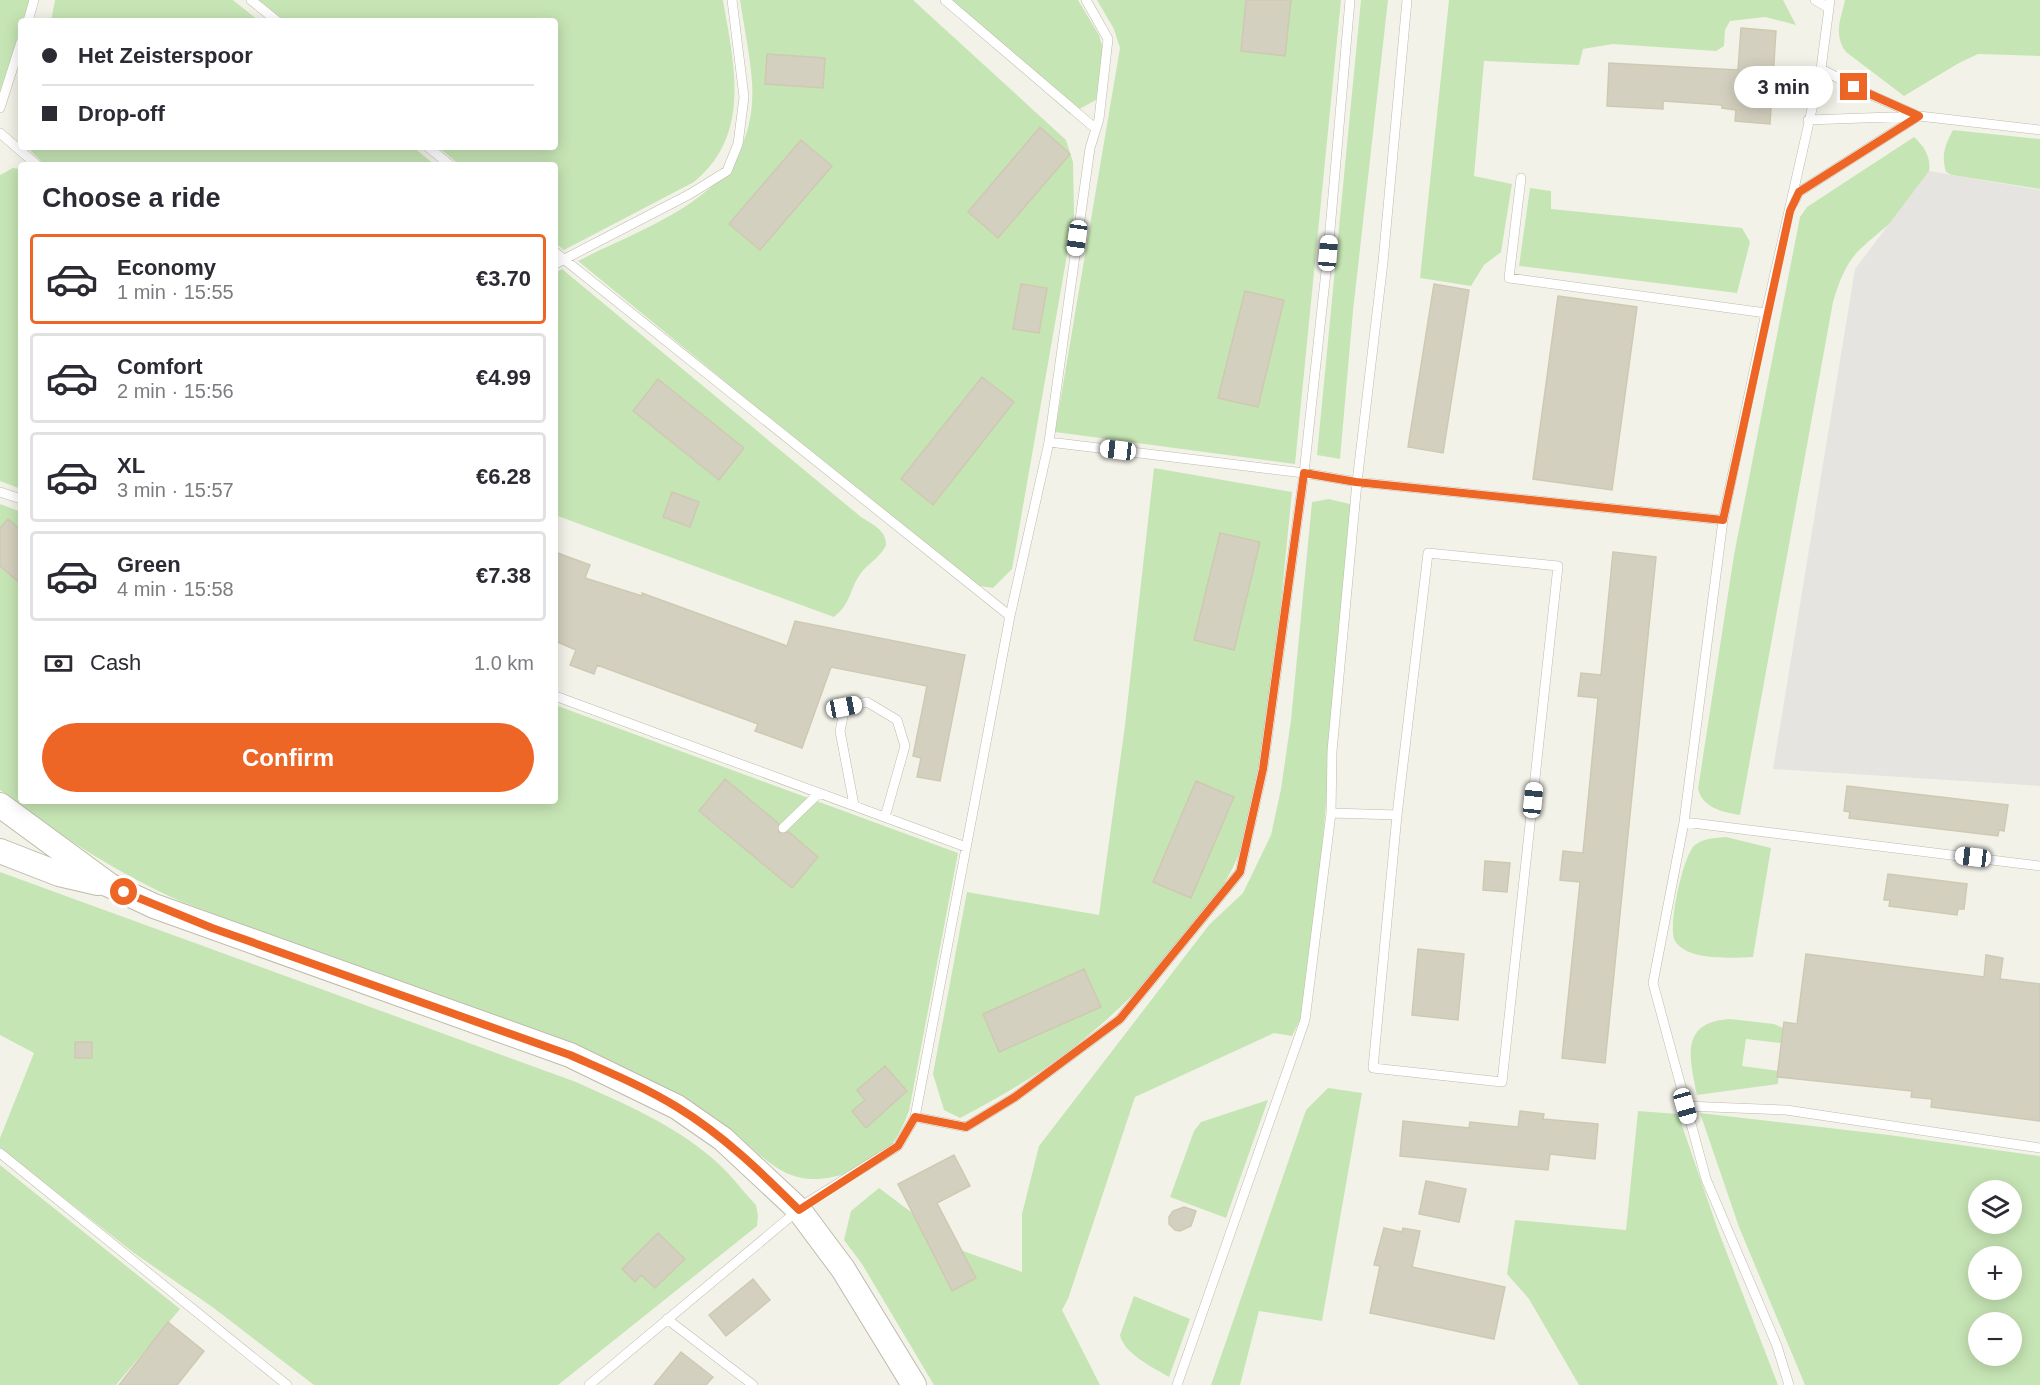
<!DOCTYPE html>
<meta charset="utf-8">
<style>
:root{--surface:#fff;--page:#f2f2f3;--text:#2b2b33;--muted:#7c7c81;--line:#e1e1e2;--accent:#ed6626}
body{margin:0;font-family:Helvetica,sans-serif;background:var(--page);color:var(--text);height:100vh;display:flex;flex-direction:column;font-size:22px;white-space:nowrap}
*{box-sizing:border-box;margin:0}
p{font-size:20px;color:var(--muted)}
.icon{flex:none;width:33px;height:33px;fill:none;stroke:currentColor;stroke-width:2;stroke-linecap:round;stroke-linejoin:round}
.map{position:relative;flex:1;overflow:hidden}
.side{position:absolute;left:18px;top:162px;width:540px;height:642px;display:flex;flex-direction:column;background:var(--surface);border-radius:6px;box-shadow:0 3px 15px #0003}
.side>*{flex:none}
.top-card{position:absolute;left:18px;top:18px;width:540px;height:132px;border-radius:6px;box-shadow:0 3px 15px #0003;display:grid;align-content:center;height:132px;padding:0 24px;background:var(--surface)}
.fabs{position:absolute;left:1968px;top:1180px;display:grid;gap:12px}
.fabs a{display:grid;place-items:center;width:54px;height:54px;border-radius:50%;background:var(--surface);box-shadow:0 3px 15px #0003;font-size:30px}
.end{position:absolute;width:27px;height:27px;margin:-14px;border:8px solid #ed6626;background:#fff;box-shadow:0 0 0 3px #fff}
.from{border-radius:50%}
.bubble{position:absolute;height:42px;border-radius:21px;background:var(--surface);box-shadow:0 3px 15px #0003;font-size:20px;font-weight:600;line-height:42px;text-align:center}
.car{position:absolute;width:18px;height:36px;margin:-18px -9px;border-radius:8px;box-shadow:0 0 4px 2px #0007;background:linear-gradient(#fff 24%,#345 0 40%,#fff 0 76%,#345 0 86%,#fff 0)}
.top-card b{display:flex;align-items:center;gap:21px;height:57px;font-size:22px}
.top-card b+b{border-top:2px solid var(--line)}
.top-card i{width:15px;height:15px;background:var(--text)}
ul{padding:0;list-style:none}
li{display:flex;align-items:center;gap:18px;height:90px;margin:0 12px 9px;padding:0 12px;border:3px solid var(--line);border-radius:6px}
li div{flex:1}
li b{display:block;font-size:22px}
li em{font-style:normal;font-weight:600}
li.selected{border-color:var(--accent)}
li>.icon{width:54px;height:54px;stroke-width:1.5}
h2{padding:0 24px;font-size:27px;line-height:72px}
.pay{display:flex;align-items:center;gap:15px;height:66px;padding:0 24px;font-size:22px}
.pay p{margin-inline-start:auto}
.button{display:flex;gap:12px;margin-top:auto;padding:12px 24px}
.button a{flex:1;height:69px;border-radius:36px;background:var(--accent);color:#fff;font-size:24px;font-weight:600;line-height:69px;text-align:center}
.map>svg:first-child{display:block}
</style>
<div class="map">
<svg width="2040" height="1385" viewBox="0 0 2040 1385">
<rect width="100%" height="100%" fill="#f3f2e9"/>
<path fill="#c6e5b4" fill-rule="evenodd" d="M0 0H30L0 91Z
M55 0H233L259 21H51Z
M259 0H723C734 65 752 134 694 182L564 250 555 243V165H460L438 147H555V21H285Z
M740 0H913L1066 140 1073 162 1074 215 1012 569 993 588 974 585 578 261C659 220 759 193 752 82 750 54 744 27 740 0Z
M942 0H1078L1099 35 1104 53 1096 100 1070 114Z
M1097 0H1341L1295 464 1055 432 1120 48 1114 29Z
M1361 0H1388L1353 311 1340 459 1317 455Z
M1449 0H1783L1796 25 1765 17 1730 21 1725 30 1724 46 1716 51 1613 44 1583 49 1579 65 1484 61 1474 176 1512 184 1501 252 1484 265 1471 286 1420 278Z
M1845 0H2040V56L1978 54 1959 63 1904 96 1846 52C1833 34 1841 19 1845 0Z
M1953 130 2040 139V189L1952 175 1946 172C1941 155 1945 145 1953 130Z
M1914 137C1964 182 1879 226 1854 256 1843 270 1838 286 1833 302L1740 815C1722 812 1703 808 1698 789L1734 555 1800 217 1807 207Z
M27 147H413L435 165H45Z
M13 168 21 169V489L0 481V175Z
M1530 188 1551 191V209L1742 228 1750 242 1737 293 1519 266Z
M562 269 861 517C872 524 886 530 886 544 885 553 867 565 861 573 849 589 852 603 834 617L555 515V273Z
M1154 468 1292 492C1282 588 1275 685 1256 779 1253 799 1250 819 1245 837 1224 910 1134 1000 1075 1046 1040 1074 1000 1097 960 1118L944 1110 933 1074 967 892 1099 915 1125 725Z
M1329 499 1354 505 1309 986 1301 1018 1292 1036 1274 1033 1135 1097 1068 1299 1062 1310 1100 1385H934L862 1264 844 1240 851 1211 879 1188 963 1251 1022 1272V1214L1039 1146 1209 925 1243 893 1271 835 1281 789 1291 720 1312 502Z
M0 504 21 512V801H555V705L958 853 909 1111C903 1126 896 1143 883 1154 865 1170 827 1183 802 1178 773 1173 750 1144 728 1127 702 1107 674 1093 645 1077L180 901C115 872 57 834 0 790Z
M1726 837 1771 848 1753 957C1733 958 1687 961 1675 941 1667 929 1683 854 1695 845 1703 838 1716 838 1726 837Z
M0 872 576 1082C623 1103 672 1124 711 1157 728 1171 741 1189 756 1205L758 1216 757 1226 558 1385H314L211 1306 134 1253 0 1148V1138L34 1053 0 1035Z
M1730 1019 1774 1024 1790 1031 1789 1044 1746 1039 1742 1066 1779 1071 1778 1084 1697 1095C1689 1057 1680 1022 1730 1019Z
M1328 1088 1362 1093 1322 1321 1259 1311 1240 1385H1211L1306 1110Z
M1268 1100 1226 1218 1170 1197 1194 1131 1201 1122Z
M1638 1111 1678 1114 1718 1230 1778 1385H1579L1529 1299 1507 1274 1515 1220 1626 1230Z
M1700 1113 1889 1135 2040 1156V1385H1805L1739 1227ZM1978 1191H2012V1224H1978ZM1978 1257H2012V1290H1978ZM1978 1323H2012V1356H1978Z
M0 1165 180 1309 116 1385H0Z
M1134 1296 1190 1319 1169 1377C1154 1368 1123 1353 1120 1335Z"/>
<path fill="#e5e4e0" d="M1929 171 2040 190V786L1773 769 1855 269Z"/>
<path fill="#d4d0bf" stroke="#cfc9b2" stroke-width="1.5" d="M1246 0H1291L1285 56 1241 51Z
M1741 28 1776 31 1770 124 1735 121 1736 110 1722 108V105L1663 101V109L1607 106 1609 63 1738 70Z
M767 54 825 58 823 88 765 84Z
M1040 127 1070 154 998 238 968 212Z
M801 140 832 166 760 250 729 224Z
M1021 284 1047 288 1039 333 1013 329Z
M1434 284 1469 290 1443 453 1408 447Z
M1245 291 1284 300 1258 407 1218 398Z
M1558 296 1637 307 1612 490 1533 479Z
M982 377 1014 402 933 505 901 479Z
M658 379 744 448 719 480 633 411Z
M672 492 699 502 690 527 663 517Z
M8 519 21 530V584L0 566V528Z
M1220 533 1260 542 1234 650 1194 640Z
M555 552 590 565 585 578 642 596V593L787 646 795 621 965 655 940 781 917 777 921 758 913 756 927 686 831 667 802 748 755 731 758 724 597 665 594 674 570 665 576 650 555 641Z
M1613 552 1656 557 1605 1063 1562 1058 1580 882 1560 880 1563 851 1583 853 1598 698 1578 696 1581 673 1601 675Z
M725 779 778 823 779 833 789 832 818 857 792 888 699 811Z
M1196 781 1234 797 1191 898 1153 882Z
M1847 786 2008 805 2004 831 1999 830 1998 836 1849 818 1850 812 1844 811Z
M1485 861 1510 863 1507 892 1483 890Z
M1888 874 1967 884 1964 909H1958L1957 915 1889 906 1890 900H1884Z
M1418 949 1464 954 1458 1020 1412 1015Z
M1806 954 1984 977 1986 955 2003 958 2000 979 2040 984V1121L1931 1107 1932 1099 1911 1097 1912 1091 1777 1077 1784 1022 1797 1024Z
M1084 969 1101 1007 999 1052 983 1014Z
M75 1042H92V1058H75Z
M885 1066 907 1091 866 1128 852 1111 865 1100 857 1090Z
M1520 1111 1544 1114 1543 1119 1598 1124 1595 1159 1550 1154 1548 1170 1400 1156 1403 1121 1469 1128 1470 1122 1518 1127Z
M954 1155 970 1186 937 1203 976 1278 952 1291 898 1184Z
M1426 1181 1466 1189 1459 1222 1419 1214Z
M1184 1207 1196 1211 1191 1226 1180 1231 1175 1230 1169 1224V1217L1173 1211Z
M1384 1228 1402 1232 1403 1228 1420 1231 1412 1267 1505 1287 1494 1339 1370 1313 1380 1266 1374 1265Z
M658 1233 685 1259 655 1288 641 1275 635 1282 622 1269Z
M753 1279 770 1300 726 1336 709 1315Z
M168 1322 204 1351 177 1385H119Z
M681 1352 713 1377 706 1385H654Z"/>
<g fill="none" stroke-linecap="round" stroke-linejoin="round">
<g stroke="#bebbac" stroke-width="10">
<path id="service" d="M251 0 277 21
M945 0 1096 129
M1815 0 1829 8
M28 21 34 0
M1821 69 1871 95 1914 114
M0 108 21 42
M1808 120 1919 116 2040 130
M0 133 37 165
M428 147 450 165
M1521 178 1509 278 1766 313
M1794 202 1799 192 1917 117
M555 252 1010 616
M555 264 690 194 727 171 738 144 744 97 732 0
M1049 442 1304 473 1357 482 1723 520
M0 492 21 499
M1428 553 1558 566 1502 1082 1373 1068 1397 815Z
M555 696 966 847
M854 805 840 731 845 707 867 702 897 720 905 746 885 817
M1331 813 1397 815
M1684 822 2040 866
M783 828 819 793
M1685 1106 1786 1110 2040 1148
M915 1117 966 1127 1015 1097 1120 1019 1240 872 1263 769 1304 473 1328 253 1350 0
M0 1153 287 1385
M667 1319 753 1385
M589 1385 808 1202 898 1146 915 1117 1010 616 1049 442 1090 148 1099 119 1108 39 1086 0
M1177 1385 1305 1020 1331 813 1332 751 1357 482 1383 262 1407 0
M1789 1385 1777 1346 1706 1179 1653 983 1684 822 1723 520 1766 313 1821 69 1830 0"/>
</g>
<g stroke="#bebbac" stroke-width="26">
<path id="tertiary" d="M0 805 109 885 154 906 570 1055 677 1107 723 1139 799 1210 843 1269 914 1385
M0 851 59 874 98 883"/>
</g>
<use href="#service" stroke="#fff" stroke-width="9"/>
<use href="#tertiary" stroke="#fff" stroke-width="24"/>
</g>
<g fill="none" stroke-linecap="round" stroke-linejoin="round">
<path stroke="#ed6626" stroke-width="8" d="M124 892 212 928 570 1055C606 1071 643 1086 677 1107 723 1135 761 1172 799 1210L898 1146 915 1117 966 1127 1015 1097 1120 1019 1240 872 1263 769 1304 473 1356 482 1723 520 1790 211 1799 192 1919 116 1854 87"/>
</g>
</svg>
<div class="fabs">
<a><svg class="icon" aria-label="layers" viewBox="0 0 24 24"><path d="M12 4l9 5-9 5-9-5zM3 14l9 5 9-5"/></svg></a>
<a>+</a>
<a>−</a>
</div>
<i class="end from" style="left:124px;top:892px"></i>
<i class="end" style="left:1854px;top:87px"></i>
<div class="bubble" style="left:1734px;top:66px;width:99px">3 min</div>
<i class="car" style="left:1077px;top:238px;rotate:188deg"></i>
<i class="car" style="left:1328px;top:253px;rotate:5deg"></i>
<i class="car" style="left:1118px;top:450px;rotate:277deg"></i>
<i class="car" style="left:844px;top:707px;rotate:79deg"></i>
<i class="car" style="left:1533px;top:800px;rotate:6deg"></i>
<i class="car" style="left:1973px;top:857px;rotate:277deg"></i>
<i class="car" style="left:1685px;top:1106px;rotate:164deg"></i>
<div class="top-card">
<b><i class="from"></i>Het Zeisterspoor</b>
<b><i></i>Drop-off</b>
</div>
<section class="side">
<h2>Choose a ride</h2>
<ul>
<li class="selected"><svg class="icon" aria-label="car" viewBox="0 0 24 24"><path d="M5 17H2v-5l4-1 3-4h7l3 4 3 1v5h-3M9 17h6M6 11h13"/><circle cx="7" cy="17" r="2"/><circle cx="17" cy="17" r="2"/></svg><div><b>Economy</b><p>1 min · 15:55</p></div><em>€3.70</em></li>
<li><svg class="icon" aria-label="car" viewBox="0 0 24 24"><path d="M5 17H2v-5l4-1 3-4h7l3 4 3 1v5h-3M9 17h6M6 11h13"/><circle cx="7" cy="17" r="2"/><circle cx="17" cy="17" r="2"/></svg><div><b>Comfort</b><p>2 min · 15:56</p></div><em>€4.99</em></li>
<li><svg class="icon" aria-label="car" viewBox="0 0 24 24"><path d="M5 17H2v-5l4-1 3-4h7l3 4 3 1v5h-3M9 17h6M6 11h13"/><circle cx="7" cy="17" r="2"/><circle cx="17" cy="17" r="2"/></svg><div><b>XL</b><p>3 min · 15:57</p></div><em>€6.28</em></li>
<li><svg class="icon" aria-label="car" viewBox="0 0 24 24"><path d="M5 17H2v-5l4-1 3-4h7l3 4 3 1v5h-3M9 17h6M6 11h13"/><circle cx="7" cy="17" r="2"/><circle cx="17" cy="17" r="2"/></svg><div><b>Green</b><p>4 min · 15:58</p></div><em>€7.38</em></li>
</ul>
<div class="pay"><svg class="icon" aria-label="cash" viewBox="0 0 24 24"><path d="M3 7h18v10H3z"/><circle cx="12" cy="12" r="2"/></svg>Cash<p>1.0 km</p></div>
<div class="button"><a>Confirm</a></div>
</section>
</div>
